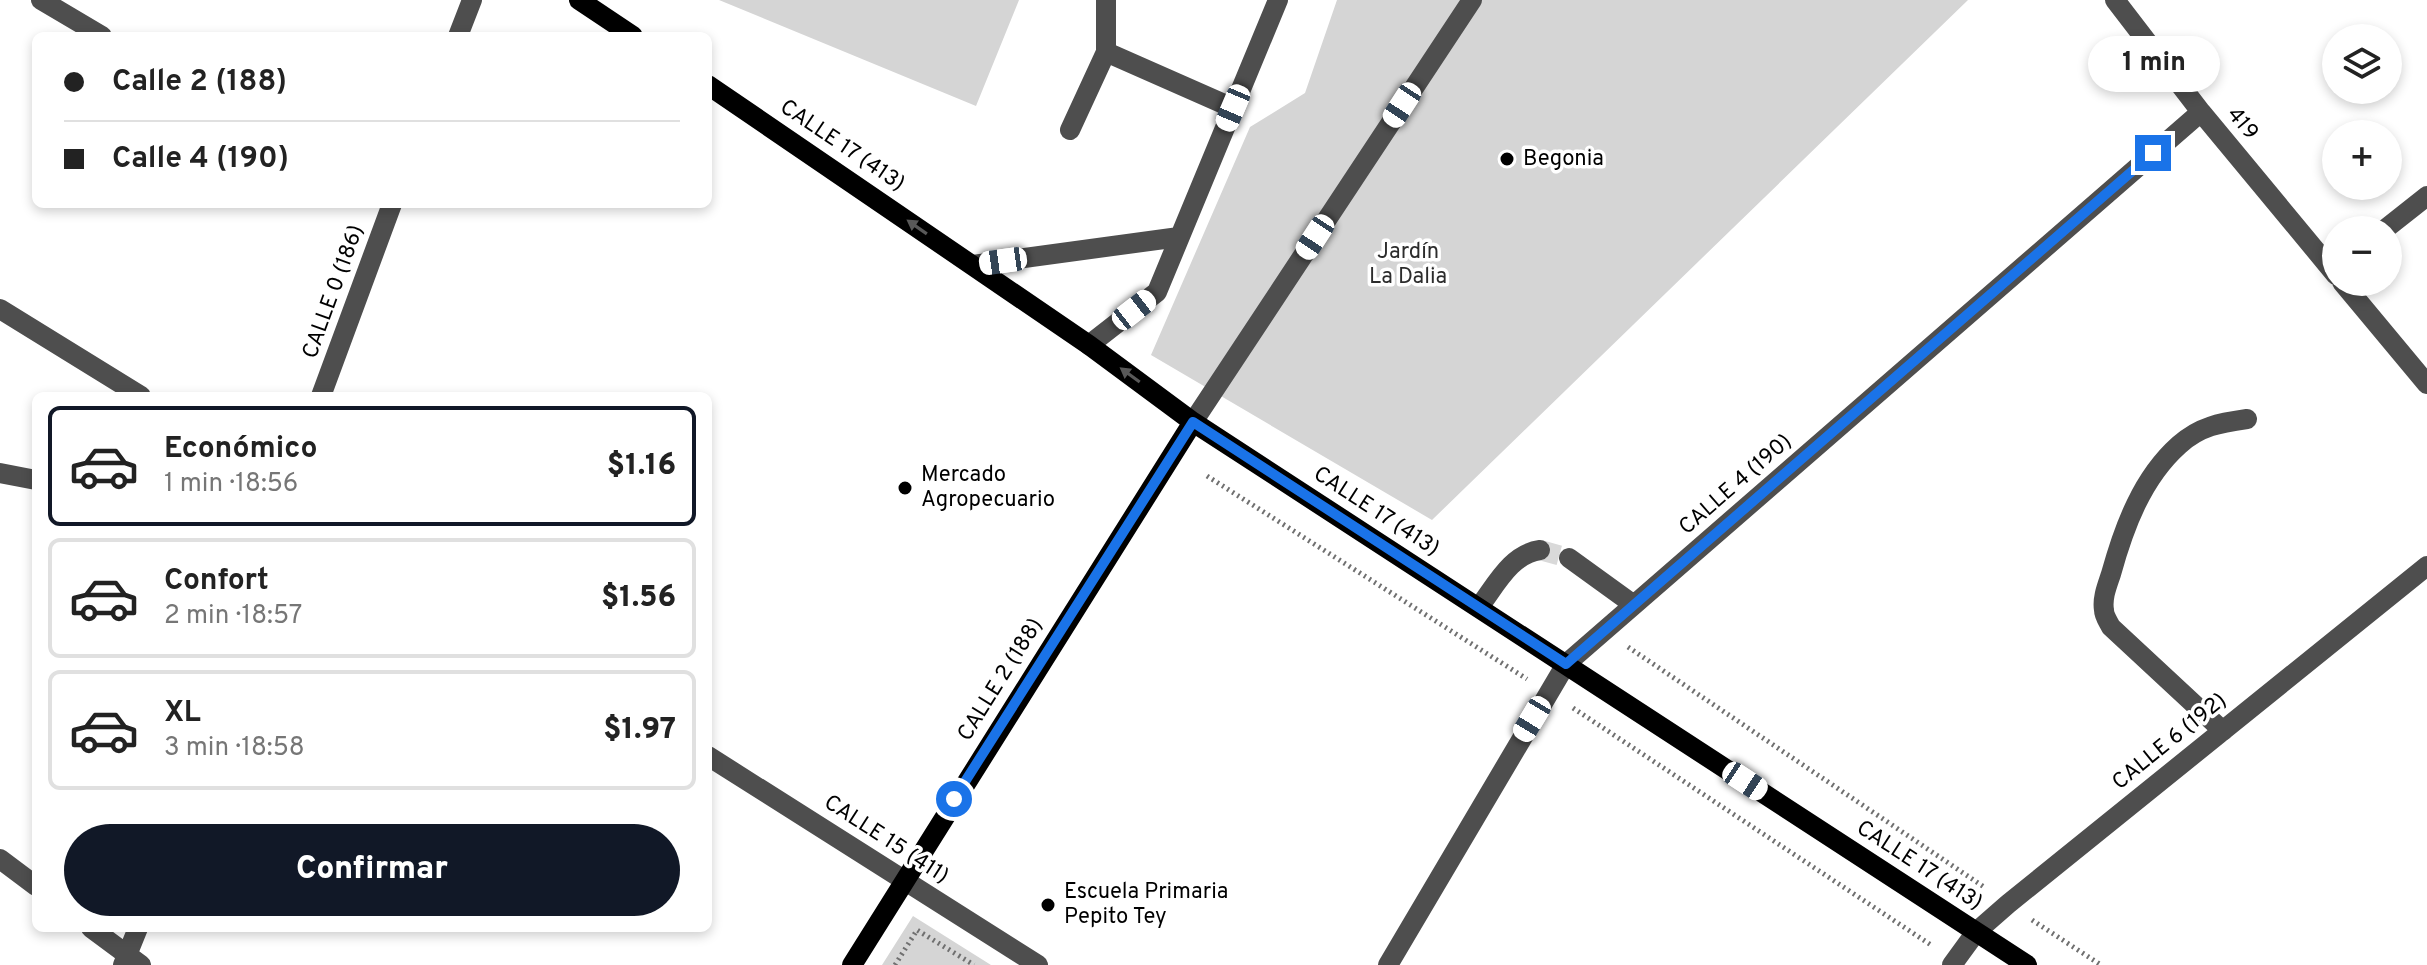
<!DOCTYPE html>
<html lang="es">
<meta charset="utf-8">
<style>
:root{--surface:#fff;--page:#f2f2f2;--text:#222;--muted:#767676;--line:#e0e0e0;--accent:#111827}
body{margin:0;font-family:Overpass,sans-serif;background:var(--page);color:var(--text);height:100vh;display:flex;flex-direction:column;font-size:30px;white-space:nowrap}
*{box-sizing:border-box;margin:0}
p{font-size:26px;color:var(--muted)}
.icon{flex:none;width:44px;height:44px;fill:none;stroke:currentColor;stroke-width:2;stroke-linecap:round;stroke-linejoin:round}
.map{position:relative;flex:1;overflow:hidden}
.panel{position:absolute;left:32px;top:392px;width:680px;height:540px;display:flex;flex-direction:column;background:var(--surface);border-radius:12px;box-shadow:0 4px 12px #0003}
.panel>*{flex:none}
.top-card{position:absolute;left:32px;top:32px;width:680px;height:176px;border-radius:12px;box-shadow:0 4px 12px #0003;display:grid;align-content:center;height:176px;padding:0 32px;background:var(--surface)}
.controls{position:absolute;left:2322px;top:24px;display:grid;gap:16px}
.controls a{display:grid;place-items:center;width:80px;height:80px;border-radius:50%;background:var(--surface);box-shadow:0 4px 12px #0003;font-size:40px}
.end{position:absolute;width:36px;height:36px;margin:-18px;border:10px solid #1a73e8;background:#fff;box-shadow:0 0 0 4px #fff}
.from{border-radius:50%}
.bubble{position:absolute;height:56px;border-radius:28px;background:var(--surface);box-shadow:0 4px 12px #0003;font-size:26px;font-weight:800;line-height:56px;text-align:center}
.car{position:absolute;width:24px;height:48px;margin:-24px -12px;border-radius:10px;box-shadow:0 0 6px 2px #0007;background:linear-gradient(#fff 24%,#345 0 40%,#fff 0 76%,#345 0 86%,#fff 0)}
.top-card b{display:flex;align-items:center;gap:28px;height:76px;font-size:30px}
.top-card b+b{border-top:2px solid var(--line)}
.top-card i{width:20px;height:20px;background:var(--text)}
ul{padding:14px 0 0;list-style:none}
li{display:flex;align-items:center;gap:24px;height:120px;margin:0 16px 12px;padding:0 16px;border:4px solid var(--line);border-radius:12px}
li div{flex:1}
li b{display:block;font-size:30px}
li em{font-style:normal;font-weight:800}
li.on{border-color:var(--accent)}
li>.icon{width:72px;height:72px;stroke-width:1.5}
.button{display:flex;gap:16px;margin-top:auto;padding:16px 32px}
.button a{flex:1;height:92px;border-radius:48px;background:var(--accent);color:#fff;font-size:32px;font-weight:800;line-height:92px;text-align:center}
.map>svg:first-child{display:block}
</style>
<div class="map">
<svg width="2427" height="965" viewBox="0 0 2427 965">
<rect width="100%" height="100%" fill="#fff"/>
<path fill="#d5d5d5" d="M719 0H1019L976 106Z
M1337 0H1968L1432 520 1151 355 1250 127 1305 93Z
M913 916 991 965H882Z"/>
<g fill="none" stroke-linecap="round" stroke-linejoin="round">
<path stroke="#d9d9d9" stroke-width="20" stroke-dasharray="20 10" stroke-linecap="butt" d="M1540 550 1569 558"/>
<path stroke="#707070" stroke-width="5" stroke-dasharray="2 4" stroke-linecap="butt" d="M1207 476 1527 679
M1628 647 1984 887
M1573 708 1931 945
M2032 920 2101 965
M895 965 917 930 974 965"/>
<path stroke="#4e4e4e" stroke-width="20" d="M41 0 102 36
M2115 0 2201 112 2336 275
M458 36 472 0
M1106 52 1233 108
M1070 130 1106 52V0
M2384 230 2427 196
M973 265 1179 237
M2342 282 2427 384
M0 309 141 396
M1089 345 1157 292 1278 0
M321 396 392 204
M1193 422 1472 0
M0 473 36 480
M1569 558 1634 605
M1479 607C1496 585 1511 554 1540 550
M2223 731 2111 627C2108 621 2104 616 2104 610 2102 598 2107 586 2111 574 2124 527 2142 478 2179 445 2200 426 2220 423 2247 419
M708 756 1038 965
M0 859 36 886
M91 928 141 965
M123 965 138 928
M1388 965 1566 664 2201 112
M1952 965 1976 932 2008 904 2427 566"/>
<path stroke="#000" stroke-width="20" d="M579 0 633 36
M708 85 1089 345 1193 422 2027 965
M852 965 1193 422"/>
</g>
<defs><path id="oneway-solid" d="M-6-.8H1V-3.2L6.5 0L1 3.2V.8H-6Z" transform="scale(2)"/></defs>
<g fill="#595959">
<use href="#oneway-solid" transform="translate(917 227) rotate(-145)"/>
<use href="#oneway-solid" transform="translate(1130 375) rotate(-144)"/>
</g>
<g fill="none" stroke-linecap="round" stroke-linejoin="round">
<path stroke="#1a73e8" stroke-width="10" d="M954 799 1193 422 1566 664 2153 153"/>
</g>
<g fill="#000" stroke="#fff" stroke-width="3">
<circle cx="1507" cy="159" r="8"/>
<circle cx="905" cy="488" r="8"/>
<circle cx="1048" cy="905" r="8"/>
</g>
<g text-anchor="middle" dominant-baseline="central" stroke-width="7" stroke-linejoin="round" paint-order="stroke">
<g font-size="22" fill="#000" stroke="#fff">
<text transform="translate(2242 124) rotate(50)">419</text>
<text transform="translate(842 146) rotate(34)">CALLE 17 (413)</text>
<text transform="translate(334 292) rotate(-70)">CALLE 0 (186)</text>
<text transform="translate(1736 485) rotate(-41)">CALLE 4 (190)</text>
<text transform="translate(1376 512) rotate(33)">CALLE 17 (413)</text>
<text transform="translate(1001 680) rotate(-58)">CALLE 2 (188)</text>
<text transform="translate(2170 742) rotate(-39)">CALLE 6 (192)</text>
<text transform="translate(886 840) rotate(33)">CALLE 15 (411)</text>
<text transform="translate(1919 866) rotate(33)">CALLE 17 (413)</text>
</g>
<g font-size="22" fill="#000" stroke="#fff" text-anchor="start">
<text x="1523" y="159">Begonia</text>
<text x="921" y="475">Mercado<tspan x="921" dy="25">Agropecuario</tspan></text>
<text x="1064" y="892">Escuela Primaria<tspan x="1064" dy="25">Pepito Tey</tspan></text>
</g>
<g font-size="22" fill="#2c2c2c" stroke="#fff">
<text x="1408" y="252">Jardín<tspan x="1408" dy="25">La Dalia</tspan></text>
</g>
</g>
</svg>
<div class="controls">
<a><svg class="icon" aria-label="layers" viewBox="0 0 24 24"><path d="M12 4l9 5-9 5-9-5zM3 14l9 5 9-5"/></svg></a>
<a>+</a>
<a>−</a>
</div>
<i class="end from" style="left:954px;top:799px"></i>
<i class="end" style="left:2153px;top:153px"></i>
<div class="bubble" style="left:2088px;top:36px;width:132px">1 min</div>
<i class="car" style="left:1402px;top:105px;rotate:213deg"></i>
<i class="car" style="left:1233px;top:108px;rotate:203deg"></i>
<i class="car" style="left:1315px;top:237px;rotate:213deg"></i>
<i class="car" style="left:1003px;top:261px;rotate:262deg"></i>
<i class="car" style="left:1134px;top:310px;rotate:52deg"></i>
<i class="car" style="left:1532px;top:719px;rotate:211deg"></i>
<i class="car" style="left:1745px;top:781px;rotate:123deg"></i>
<div class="top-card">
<b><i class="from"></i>Calle 2 (188)</b>
<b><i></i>Calle 4 (190)</b>
</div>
<section class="panel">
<ul>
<li class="on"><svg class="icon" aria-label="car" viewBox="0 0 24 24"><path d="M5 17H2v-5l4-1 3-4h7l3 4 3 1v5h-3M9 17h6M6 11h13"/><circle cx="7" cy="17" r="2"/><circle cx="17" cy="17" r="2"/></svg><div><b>Económico</b><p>1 min · 18:56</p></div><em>$1.16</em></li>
<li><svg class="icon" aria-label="car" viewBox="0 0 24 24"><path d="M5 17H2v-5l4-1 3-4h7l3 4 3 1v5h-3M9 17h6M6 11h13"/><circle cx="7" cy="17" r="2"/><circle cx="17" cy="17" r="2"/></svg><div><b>Confort</b><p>2 min · 18:57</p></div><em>$1.56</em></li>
<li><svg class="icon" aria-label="car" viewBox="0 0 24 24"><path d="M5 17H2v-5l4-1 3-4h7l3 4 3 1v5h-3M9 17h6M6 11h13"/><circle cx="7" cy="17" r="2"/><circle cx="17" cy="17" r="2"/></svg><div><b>XL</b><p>3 min · 18:58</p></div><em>$1.97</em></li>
</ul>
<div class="button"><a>Confirmar</a></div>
</section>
</div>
